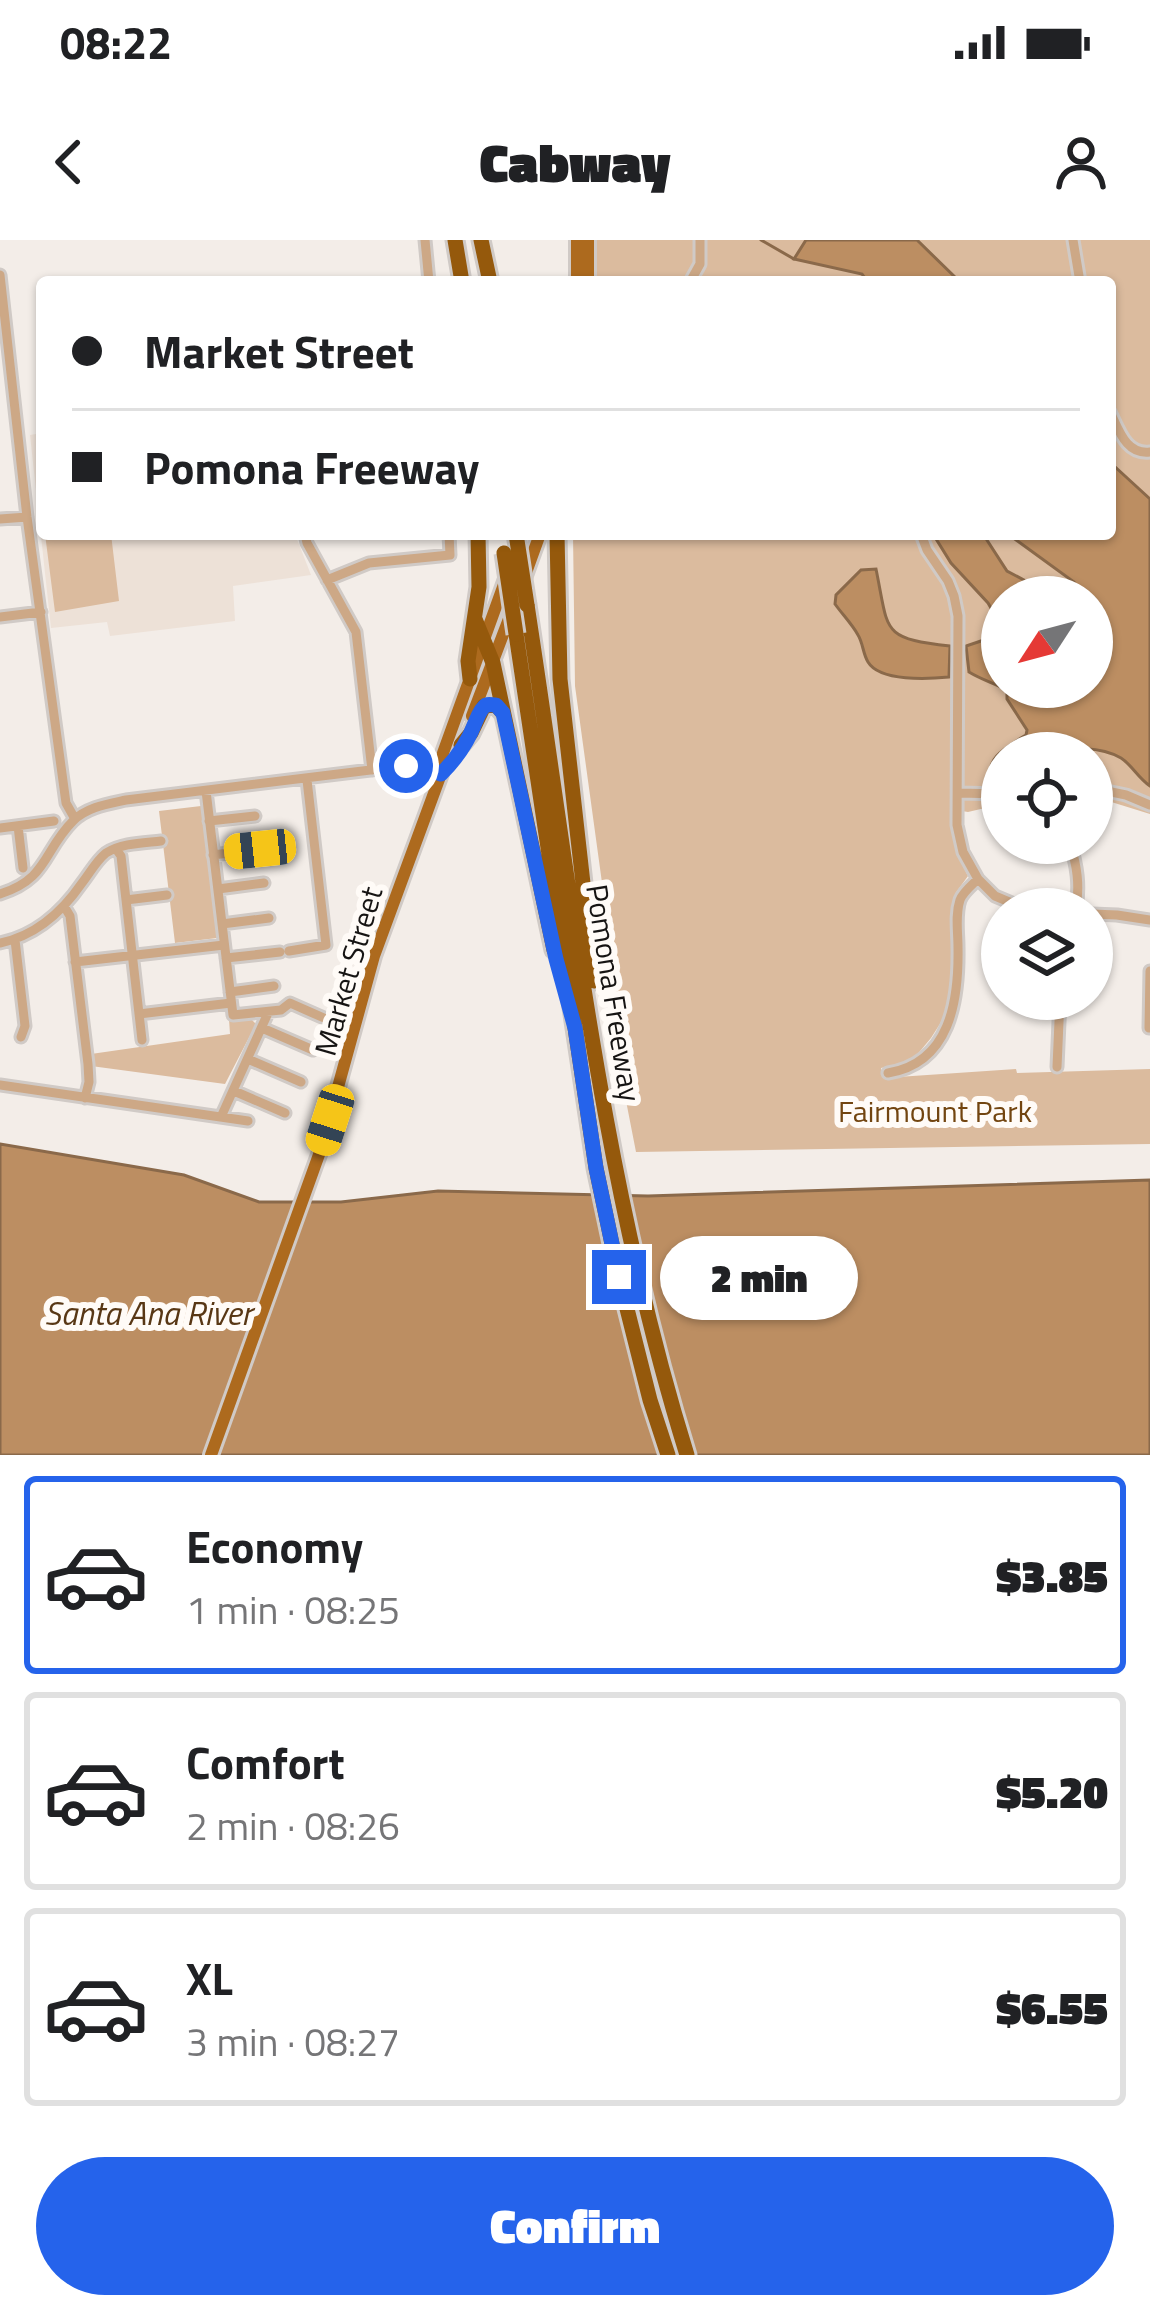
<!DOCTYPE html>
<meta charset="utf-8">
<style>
:root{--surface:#fff;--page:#f2f2f2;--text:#202124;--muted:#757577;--line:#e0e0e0;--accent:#2563eb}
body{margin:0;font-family:"Titillium Web",sans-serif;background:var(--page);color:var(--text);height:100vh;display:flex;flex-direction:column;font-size:45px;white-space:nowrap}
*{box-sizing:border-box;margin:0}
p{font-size:39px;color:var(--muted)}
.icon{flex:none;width:66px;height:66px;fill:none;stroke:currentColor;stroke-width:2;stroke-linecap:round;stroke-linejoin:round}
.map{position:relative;height:1215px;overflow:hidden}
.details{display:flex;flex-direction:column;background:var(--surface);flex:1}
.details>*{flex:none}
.hud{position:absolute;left:36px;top:36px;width:1080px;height:264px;border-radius:12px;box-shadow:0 3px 9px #0004;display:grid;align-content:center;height:264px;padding:0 36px;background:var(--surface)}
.needle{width:78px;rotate:234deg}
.buttons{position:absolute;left:981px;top:336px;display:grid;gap:24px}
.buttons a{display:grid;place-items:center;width:132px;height:132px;border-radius:50%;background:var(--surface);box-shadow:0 3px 9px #0004;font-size:60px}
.end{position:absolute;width:54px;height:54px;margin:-27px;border:15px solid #2563eb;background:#fff;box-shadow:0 0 0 6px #fff}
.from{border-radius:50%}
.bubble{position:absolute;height:84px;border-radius:42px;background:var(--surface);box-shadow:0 3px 9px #0004;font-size:39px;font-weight:800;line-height:84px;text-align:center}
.car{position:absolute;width:36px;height:72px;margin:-36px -18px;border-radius:15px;box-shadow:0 0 9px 3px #0007;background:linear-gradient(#f5c518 24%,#345 0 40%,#f5c518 0 76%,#345 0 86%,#f5c518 0)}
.hud b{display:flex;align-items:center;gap:42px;height:114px;font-size:45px}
.hud b+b{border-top:3px solid var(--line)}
.hud i{width:30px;height:30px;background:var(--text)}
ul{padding:21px 0 0;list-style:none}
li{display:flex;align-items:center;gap:36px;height:198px;margin:0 24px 18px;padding:0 12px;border:6px solid var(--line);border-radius:12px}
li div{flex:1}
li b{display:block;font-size:45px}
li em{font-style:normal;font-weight:800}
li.selected{border-color:var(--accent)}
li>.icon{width:108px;height:108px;stroke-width:1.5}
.button{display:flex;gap:24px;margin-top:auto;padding:24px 36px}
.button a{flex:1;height:138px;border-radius:72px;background:var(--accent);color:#fff;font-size:48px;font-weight:800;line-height:138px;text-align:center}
.status{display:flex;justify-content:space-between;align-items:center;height:84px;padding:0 60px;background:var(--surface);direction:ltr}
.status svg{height:33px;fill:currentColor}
header{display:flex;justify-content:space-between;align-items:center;height:156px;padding:0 36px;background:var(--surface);font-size:54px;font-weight:800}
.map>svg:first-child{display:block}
</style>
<div class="status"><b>08:22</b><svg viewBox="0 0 49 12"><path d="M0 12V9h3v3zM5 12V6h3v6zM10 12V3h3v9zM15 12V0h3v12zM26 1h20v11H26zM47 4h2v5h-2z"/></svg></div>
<header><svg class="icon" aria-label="back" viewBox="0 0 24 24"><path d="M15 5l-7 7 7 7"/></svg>Cabway<svg class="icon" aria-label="person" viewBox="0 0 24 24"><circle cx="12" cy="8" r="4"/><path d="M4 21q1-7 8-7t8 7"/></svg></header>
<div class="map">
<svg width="1150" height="1215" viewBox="0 0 1150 1215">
<rect width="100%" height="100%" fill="#f3ede8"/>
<path fill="#ede1d7" d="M42 193V294H295L311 335 233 346 235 381 110 396 107 382 51 388 30 195Z"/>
<path fill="#dbbb9e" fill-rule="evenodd" d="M590 0H1150V574L1092 556V513H1002V564L968 572 950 569C950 594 957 614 968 636L955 654V743L945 776 931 798 911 822 881 828 883 838 1016 829 1017 833 1150 829V904L636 912 620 830 605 694 603 650 575 446 573 294H1110V42H591ZM1002 357H1092V447H1002Z
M45 294H111L119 361 55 372Z
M201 566 217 698 175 703 159 571Z
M229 779H251L256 784 225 844 91 826V814L230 794Z"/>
<path fill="#bc8e62" stroke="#8a694a" stroke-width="3" d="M806 0H917L960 42H868L862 34 794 19Z
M1110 217 1113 225 1150 259V546C1138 538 1132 525 1121 518 1097 504 1068 509 1042 512 1029 514 1015 513 1002 513V541L990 542C985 517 1007 507 1026 495L1027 490 1007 459V450C994 443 982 440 969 432L966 406 981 401 1002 413V447H1092V357H1070L1074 342 1008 294H1110Z
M933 294H983L1007 331 1024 340 1033 357H1002V387L988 363 951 323Z
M876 329C889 392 880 398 950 406L949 437C929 439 880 442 868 422 863 414 863 403 858 395 852 384 842 374 835 364L836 355 861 330Z
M0 904 184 935 259 962H341L438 951 648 956 1150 940V1215H0Z"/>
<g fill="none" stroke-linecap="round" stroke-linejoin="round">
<path stroke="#8a694a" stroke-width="3" d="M761 0 794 19"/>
<g stroke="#d0cac6" stroke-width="15">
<path id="minor" d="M425 0 429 42
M1073 0 1080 42
M0 35 27 277 66 563 75 579
M690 42 700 24V0
M1110 172C1119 190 1126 215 1150 212
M0 279 27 277
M305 294 307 303 356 392 372 530
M327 340 369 323 450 315 449 294
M0 377 41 372
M1092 548 1126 555 1150 565
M206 551 233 775 281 770 290 763 324 778
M959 553 1002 554
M209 581 255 576
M18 586 23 628
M0 588 54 581
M1070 603C1077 626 1080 645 1076 669
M116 609 121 616 142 800
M213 615 260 609
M978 639 995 656 1026 669
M218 649 264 643
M0 654C48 639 43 611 73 581 87 567 108 564 126 560L395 527 415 526 441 534
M126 660 167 655
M64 666 70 676 88 824 89 842 85 858
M1092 674 1117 675 1150 680
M222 684 269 678
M15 700 25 786 21 797
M0 703C35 696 62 672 82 643 90 633 96 621 106 613 122 603 143 603 161 601
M289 711 326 705 307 540
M226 718 280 712
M75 722 224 705
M230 752 274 746
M139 774 231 763
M262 788 313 810
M1149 788 1150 731
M248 819 301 842
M1057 827 1060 759
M888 833C950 823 959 761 958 707 958 692 955 675 960 660 963 652 972 645 978 639L963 612 957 585 958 376 954 356 948 341 927 310 921 294
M0 845 248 881
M234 851 285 873
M221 877 268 773"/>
</g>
<g stroke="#d0cac6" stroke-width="18">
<path id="major" d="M588 0V42
M577 42V0
M523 341 540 294
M472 476 512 371
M211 1215 321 909 374 716 441 534 443 513 507 336"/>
</g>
<g stroke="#d0cac6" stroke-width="21">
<path id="highway" d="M455 0 462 42
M481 0 490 42
M557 294 560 439 594 741
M527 365C571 650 601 939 687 1215
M475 379 493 423 554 710
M516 394 596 928 619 1037 650 1160 668 1215
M470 439 468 421 479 347 478 294
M461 505 471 493 484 466 496 465 503 473"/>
</g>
<use href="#minor" stroke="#cda886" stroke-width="9"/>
<use href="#major" stroke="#ad6a1e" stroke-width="12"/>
<use href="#highway" stroke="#95590c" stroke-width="15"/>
<g stroke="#d0cac6" stroke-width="21" stroke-linecap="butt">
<path id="highway-bridge" d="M516 294 527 365
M504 313 516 394"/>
</g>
<use href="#highway-bridge" stroke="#95590c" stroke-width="15"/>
</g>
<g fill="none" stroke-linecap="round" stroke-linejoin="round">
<path stroke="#2563eb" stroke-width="15" d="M406 526 427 528 441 534C455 520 468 502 475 483 477 478 481 468 486 465 489 464 492 465 496 465L503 473 556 719 575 788 596 928 619 1037"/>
</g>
<g text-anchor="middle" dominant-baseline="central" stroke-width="12" stroke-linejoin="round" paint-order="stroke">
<g font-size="30" fill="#161413" stroke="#fffbf7">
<text transform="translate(348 731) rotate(-74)">Market Street</text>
<text transform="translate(614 753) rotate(81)">Pomona Freeway</text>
</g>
<g font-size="30" fill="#724510" stroke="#fffbf7">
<text x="935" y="871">Fairmount Park</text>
</g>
<g font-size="33" font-style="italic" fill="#583715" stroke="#fffbf7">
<text x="148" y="1073">Santa Ana River</text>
</g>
</g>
</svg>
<div class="buttons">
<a><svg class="needle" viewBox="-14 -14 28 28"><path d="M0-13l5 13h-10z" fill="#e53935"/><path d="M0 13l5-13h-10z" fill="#757577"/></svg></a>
<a><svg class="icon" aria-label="locate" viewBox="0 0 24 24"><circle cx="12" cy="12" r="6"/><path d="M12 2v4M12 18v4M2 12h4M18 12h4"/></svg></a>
<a><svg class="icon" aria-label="layers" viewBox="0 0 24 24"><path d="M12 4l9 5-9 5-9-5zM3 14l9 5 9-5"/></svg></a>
</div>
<i class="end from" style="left:406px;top:526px"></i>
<i class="end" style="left:619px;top:1037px"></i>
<div class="bubble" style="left:660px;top:996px;width:198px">2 min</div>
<i class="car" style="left:260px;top:609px;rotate:264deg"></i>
<i class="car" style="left:330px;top:880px;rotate:198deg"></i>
<div class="hud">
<b><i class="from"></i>Market Street</b>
<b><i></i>Pomona Freeway</b>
</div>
</div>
<section class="details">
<ul>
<li class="selected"><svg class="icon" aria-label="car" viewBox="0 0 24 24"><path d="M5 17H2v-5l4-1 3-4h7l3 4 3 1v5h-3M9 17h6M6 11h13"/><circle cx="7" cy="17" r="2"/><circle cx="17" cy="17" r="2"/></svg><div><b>Economy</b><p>1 min · 08:25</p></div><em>$3.85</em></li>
<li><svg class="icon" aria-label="car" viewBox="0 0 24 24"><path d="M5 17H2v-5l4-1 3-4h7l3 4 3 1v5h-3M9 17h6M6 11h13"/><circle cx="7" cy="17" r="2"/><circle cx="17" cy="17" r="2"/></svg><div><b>Comfort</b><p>2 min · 08:26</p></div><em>$5.20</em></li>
<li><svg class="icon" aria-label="car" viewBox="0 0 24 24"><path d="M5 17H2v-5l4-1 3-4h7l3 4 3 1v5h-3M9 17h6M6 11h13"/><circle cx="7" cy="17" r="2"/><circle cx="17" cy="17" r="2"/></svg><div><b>XL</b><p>3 min · 08:27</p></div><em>$6.55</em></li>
</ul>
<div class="button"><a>Confirm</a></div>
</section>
